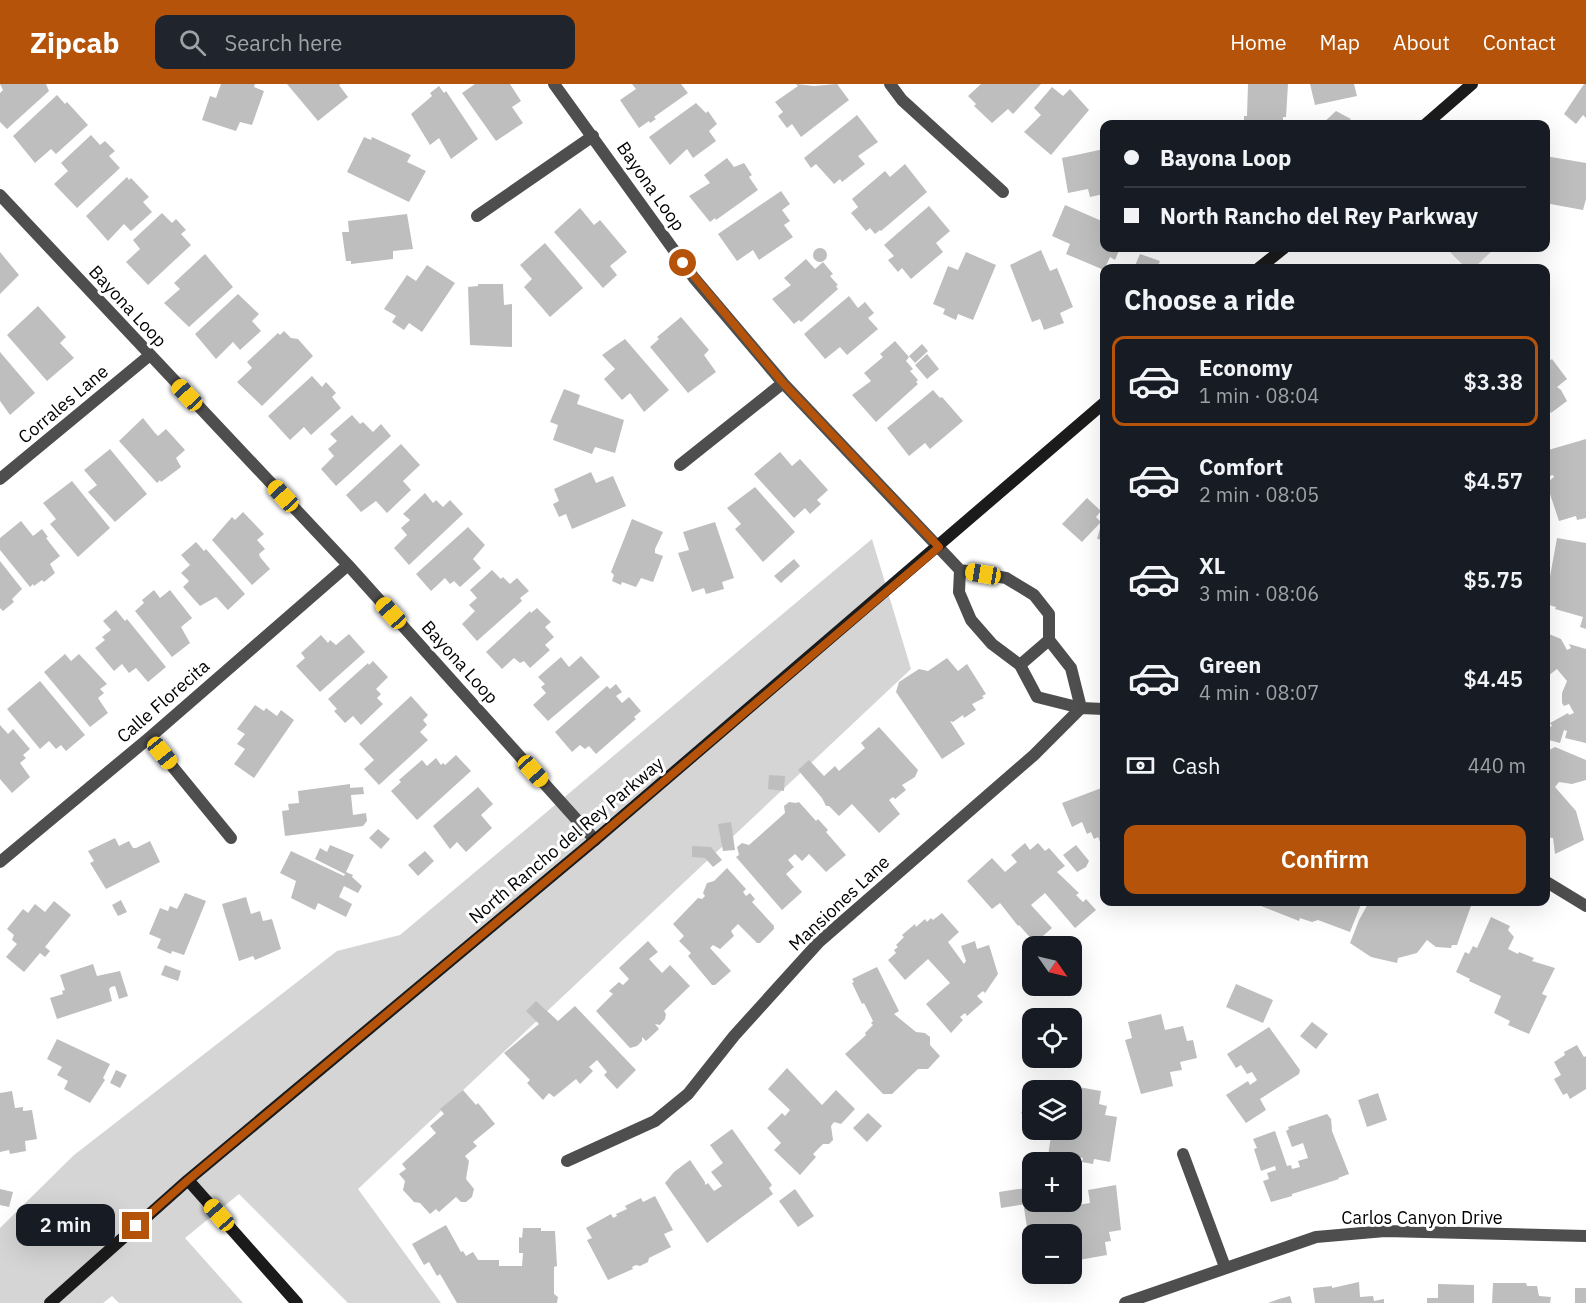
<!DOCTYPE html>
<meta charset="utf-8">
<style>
:root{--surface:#171b24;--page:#20242c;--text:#f1f3f6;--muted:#9ea1a6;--line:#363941;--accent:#b45309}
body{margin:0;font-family:"IBM Plex Sans",sans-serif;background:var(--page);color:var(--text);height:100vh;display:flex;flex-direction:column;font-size:22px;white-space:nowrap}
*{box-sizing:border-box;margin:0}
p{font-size:20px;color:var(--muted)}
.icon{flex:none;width:33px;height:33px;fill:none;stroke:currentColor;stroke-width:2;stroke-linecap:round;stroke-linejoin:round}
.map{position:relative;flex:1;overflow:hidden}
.side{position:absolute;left:1100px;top:180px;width:450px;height:642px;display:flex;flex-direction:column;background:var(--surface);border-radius:12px;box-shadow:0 6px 24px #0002}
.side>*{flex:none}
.hud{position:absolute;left:1100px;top:36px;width:450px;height:132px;border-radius:12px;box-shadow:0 6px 24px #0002;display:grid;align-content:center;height:132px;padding:0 24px;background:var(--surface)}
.needle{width:39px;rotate:124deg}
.controls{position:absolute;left:1022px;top:852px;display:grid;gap:12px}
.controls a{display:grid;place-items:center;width:60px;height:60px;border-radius:12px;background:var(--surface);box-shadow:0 6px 24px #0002;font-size:30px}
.end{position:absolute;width:27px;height:27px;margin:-14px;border:8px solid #b45309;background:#fff;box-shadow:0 0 0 3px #fff}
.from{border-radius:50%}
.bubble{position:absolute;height:42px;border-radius:12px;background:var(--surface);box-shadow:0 6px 24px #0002;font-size:20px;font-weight:600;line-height:42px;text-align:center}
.car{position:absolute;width:18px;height:36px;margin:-18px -9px;border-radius:8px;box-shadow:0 0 4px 2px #0007;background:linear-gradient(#f5c518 24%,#345 0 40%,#f5c518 0 76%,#345 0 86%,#f5c518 0)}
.hud b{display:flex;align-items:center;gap:21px;height:57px;font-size:22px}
.hud b+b{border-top:2px solid var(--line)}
.hud i{width:15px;height:15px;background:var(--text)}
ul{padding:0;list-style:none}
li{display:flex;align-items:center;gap:18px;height:90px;margin:0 12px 9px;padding:0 12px;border:3px solid transparent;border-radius:12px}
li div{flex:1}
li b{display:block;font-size:22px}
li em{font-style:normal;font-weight:600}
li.on{border-color:var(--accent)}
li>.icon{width:54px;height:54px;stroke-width:1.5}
h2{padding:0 24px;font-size:27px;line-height:72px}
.pay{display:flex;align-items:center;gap:15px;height:66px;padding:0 24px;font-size:22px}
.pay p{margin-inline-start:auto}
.action{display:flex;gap:12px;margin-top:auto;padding:12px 24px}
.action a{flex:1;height:69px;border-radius:12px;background:var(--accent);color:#fff;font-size:24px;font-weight:600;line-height:69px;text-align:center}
header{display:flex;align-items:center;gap:36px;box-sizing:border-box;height:84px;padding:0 30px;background:var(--accent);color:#fff}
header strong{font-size:28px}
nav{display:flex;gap:33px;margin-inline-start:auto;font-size:21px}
.search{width:420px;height:54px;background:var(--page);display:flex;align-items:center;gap:15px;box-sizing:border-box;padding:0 21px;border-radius:12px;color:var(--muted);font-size:22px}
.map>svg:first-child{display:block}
</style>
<header>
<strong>Zipcab</strong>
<div class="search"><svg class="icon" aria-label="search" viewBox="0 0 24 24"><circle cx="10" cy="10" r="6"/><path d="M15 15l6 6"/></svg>Search here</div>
<nav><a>Home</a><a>Map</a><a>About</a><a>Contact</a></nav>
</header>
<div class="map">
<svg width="1586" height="1219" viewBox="0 0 1586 1219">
<rect width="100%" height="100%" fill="#fff"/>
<path fill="#d5d5d5" d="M1446 164H1495L1474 184H1466Z
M872 455 911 585 358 1105 441 1219H348L239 1110 185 1154 243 1219H119L112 1212 103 1219H0V1144L74 1071 337 867 400 851Z"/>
<path fill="#bebebe" d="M0 0H46L49 7 7 45 0 38V9L3 6Z
M221 0H255L254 3 264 7 252 41 240 38 236 47 202 36 210 12 216 14Z
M287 0H341L339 1 348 13 318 37Z
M475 0H510L521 17 512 23 523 39 496 57 462 9Z
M632 0H681L688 9 654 33 656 35 650 39 649 37 639 44 620 16 636 5Z
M796 0 814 2 837 0 849 16 801 53 792 40 787 44 778 32 783 28 775 18 798 2Z
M981 0H1041L1013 30 1008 25 992 39 974 22 976 20 968 12Z
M1248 0H1288L1286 33H1283V40H1244V32H1247Z
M1310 0H1354L1357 12 1315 21Z
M1584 0H1586V34L1583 31 1576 40 1564 30Z
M439 2 444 9 446 7 478 55 451 75 439 54 430 61 411 30 432 12 430 9Z
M1052 3 1063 12 1070 5 1089 26 1051 71 1024 48 1041 31 1034 24Z
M57 11 65 20 67 18 88 41 56 70 51 65 35 79 13 52Z
M696 19 706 29 708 27 717 40 709 47 716 57 693 74 687 65 670 81 649 53Z
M1336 27 1351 35 1345 40H1322Z
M857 31 878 58 858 72 865 80 842 98 840 95 834 100 816 80 811 84 804 74Z
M91 51 100 61 105 57 115 67 109 72 120 84 77 124 54 100 68 87 61 79Z
M364 53 371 56 372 53 411 71 407 78 426 87 409 118 347 88Z
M1104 65V110L1090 113 1088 105 1068 109 1062 74Z
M1545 72 1586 79V115L1583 126 1545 119Z
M727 74 734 83 744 79 752 91 749 93 758 106 716 136 715 134 710 138 689 112 710 99 704 91Z
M905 80 927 108 881 147 880 146 875 150 870 144 866 147 851 129 858 123 852 115 885 87 890 93Z
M127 93 129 96 131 94 149 113 143 118 152 128 131 147 124 140 108 157 86 132Z
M781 107 790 120 782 126 790 137 784 141 793 153 759 176 753 166 737 177 718 150Z
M1065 121 1104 138V164H1120L1115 176 1110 173 1104 186 1066 170 1070 160 1052 152Z
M929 122 950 147 936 159 943 168 911 195 902 184 898 188 888 176 894 172 884 161Z
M580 124 594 141 600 136 627 168 610 182 617 191 603 204 554 148Z
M162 129 172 139 176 135 186 146 181 150 191 161 148 201 126 178 140 165 133 156Z
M407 130 413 165 393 167V175L351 180V177H346L342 148H349L348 137Z
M545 159 583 204 550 233 524 203 532 195 520 181Z
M813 171a7 7 0 1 1 14 0a7 7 0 1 1-14 0Z
M1041 166 1050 187 1057 184 1073 223 1060 229 1064 239 1044 246 1040 235 1032 238 1010 181Z
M0 168 19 191 0 210Z
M966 168 996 181 973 236 958 230 956 236 943 230 945 225 933 220 948 182 958 186Z
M205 170 233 203 189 243 164 219 180 205 174 199Z
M1140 170 1160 177 1157 184H1134Z
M806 175 815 185 823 178 833 190 830 192 838 201 836 202 838 205 801 238 799 236 794 240 772 215 791 201 784 194Z
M427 181 455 199 422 248 409 239 404 246 392 238 396 232 384 225 407 191 416 197Z
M478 200H503L504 221 512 220V263L470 261 468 203 478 202Z
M238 210 259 230 252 237 261 247 240 266 233 258 216 275 195 250Z
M849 212 858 224 865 218 874 229 868 234 878 245 847 271 840 263 825 275 804 250Z
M38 222 66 253 60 259 74 274 47 297 7 251Z
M681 233 709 266 704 271 716 288 688 309 650 263 659 255 657 253Z
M284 247 291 254 298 255 313 272 262 322 237 298 252 284 247 278 278 249 280 251Z
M625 255 669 306 644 328 630 309 622 316 604 295 615 285 602 271Z
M895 257 909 273 906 277 913 285 910 287 918 296 916 298 918 300 876 338 852 311 871 297 864 289 883 273 880 270Z
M922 260 928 267 915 279 909 272Z
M0 268 35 309 10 331 0 317Z
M927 270 939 285 927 295 915 281Z
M1552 275 1567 295 1557 303 1561 306 1567 317 1551 329 1549 325 1545 328V280Z
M312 292 322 303 326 298 336 309 332 313 341 324 311 351 304 343 290 356 268 332Z
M564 305 580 311 577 320 624 336 615 369 595 363 592 370 553 356 558 341 550 338Z
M933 306 940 314 942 313 963 337 930 365 925 359 909 372 887 344Z
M352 331 360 340 363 338 373 348 381 340 391 352 336 402 321 385 334 372 328 365 337 357 330 350Z
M143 334 155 349 158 352 166 345 185 366 176 374 181 383 161 398 160 396 157 399 119 357Z
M1586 355V434L1577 436 1576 432 1559 437 1548 404 1549 397 1554 393 1553 391 1546 393 1545 391V367Z
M401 360 420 381 403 397 411 406 387 429 376 417 361 428 346 411Z
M110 365 147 410 115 438 88 408 97 401 84 386Z
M780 368 792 382 800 375 828 406 817 416 821 420 810 430 805 424 794 434 754 390Z
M591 388 596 399 613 392 626 422 572 445 566 430 559 433 553 420 559 417 554 405Z
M72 397 110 444 78 473 50 440 56 435 43 419Z
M755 403 795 448 763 478 735 445 741 440 727 424Z
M425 409 433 419 436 416 443 423 450 416 463 430 409 481 394 464 407 451 401 444 410 436 403 430Z
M1087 414 1101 427 1096 433 1101 438 1082 458 1062 440Z
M243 428 264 450 257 456 265 465 259 470 260 473 270 485 252 501 212 456 232 433 235 436Z
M1104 430V456L1097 455Z
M632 435 663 448 655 465V469L663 472 653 498 641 494 636 503 622 498 621 501 612 497 614 491 611 488Z
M21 437 33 452 42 445 48 453 46 454 60 472 50 480 55 489 44 498 42 496 34 502 33 500 30 503 0 466V454Z
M715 438 734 494 722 498 724 505 706 510 704 504 692 508 678 469 689 466 683 448Z
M468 443 485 461 473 475 481 484 460 503 454 497 450 500 445 494 431 507 416 490Z
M1557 454 1586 459V545L1580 543 1583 533 1555 525 1556 523 1545 520Z
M196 458 204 467 206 465 245 510 228 526 216 513 200 522 183 503 189 497 181 489 190 481 181 471Z
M794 475 800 482 781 499 774 492Z
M0 477 22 505 12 515 14 518 3 527 0 524Z
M492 486 501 495 503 493 510 500 517 494 529 507 520 514 522 517 477 557 462 540 475 527 469 521 477 514 470 506Z
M154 506 160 514 170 506 192 534 181 543 190 559 172 573 135 527 144 519 142 516Z
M537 524 551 538 545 543 554 553 545 561 550 566 530 584 524 577 520 579 514 574 502 585 486 568 530 527 531 529Z
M116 526 125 537 127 535 166 583 148 598 136 584 129 589 122 580 114 587 95 564 105 556 102 553 111 546 103 537Z
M349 550 365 568 320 608 296 582 305 574 301 569 321 551 328 559 330 556 336 561Z
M1549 550 1561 555 1567 566 1571 564 1569 560 1586 565V659L1565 654 1567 647 1564 646 1560 659 1545 655 1548 644 1552 642 1550 639 1568 629 1569 631 1574 629 1569 620 1564 622 1562 619V609L1567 597 1557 585 1548 592 1545 588V553Z
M65 570 71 577 79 570 107 600 100 605 104 609 98 614 108 629 90 643 44 588Z
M581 572 600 593 548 637 533 621 546 609 541 603 545 600 538 593 561 573 569 583Z
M947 574 958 587 967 580 986 610 982 612 984 614 972 620 976 626 964 634 963 631 953 638 950 637 965 660 942 675 896 608 899 598 919 585 928 587Z
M373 577 388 593 376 605 381 610 377 614 383 620 361 641 353 632 345 639 334 627 337 625 328 615 368 579 369 581Z
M40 597 85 651 66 667 61 661 56 665 49 657 40 665 7 625Z
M616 600 622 608 616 612 622 619 629 613 641 627 634 633 636 635 596 670 589 662 585 665 580 661 572 668 555 648 607 602 610 605Z
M411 612 428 631 423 636 427 641 420 648 428 656 379 701 364 685 374 676 359 660Z
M255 621 264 627 266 624 277 632 281 626 294 636 254 694 234 680 245 665 237 660 245 650 237 645Z
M0 641 8 650 13 645 30 665 23 671 26 674 20 679 30 693 12 709 0 695Z
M879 643 918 686 915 693 902 701 906 706 895 715 893 713 889 716 900 730 879 749 852 720 839 732 829 722H826L822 714 798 686 809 676 824 692 835 682 839 687 865 664 861 659Z
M1555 663 1586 676V696L1572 700 1559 698 1555 703 1576 727 1584 756 1555 770 1553 754 1545 753V664L1549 666Z
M456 671 471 687 417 736 391 707 401 698 399 696 422 676 427 682 436 674 441 681 443 679 445 681Z
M769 691 785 692 784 707 768 705Z
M350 700V704L363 703 364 710 351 711 353 731 366 729 367 737 363 742 285 752 282 727 289 726 288 720 299 719 298 707Z
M478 703 493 720 481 731 492 744 466 768 457 758 450 765 433 742Z
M1104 703V767L1098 753 1094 755 1091 748 1087 750 1082 738 1072 743 1062 719Z
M789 718 796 719 799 718 816 737 818 735 828 746 826 748 846 771 826 788 809 770 802 777 795 770 788 776 794 783 786 790 802 808 782 826 736 773 739 771 737 763 742 759 749 761 785 729 784 722Z
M731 738 735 766 723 767 718 740Z
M378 745 390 755 381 765 369 754Z
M115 754 119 762 129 757 133 764H136L150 757 160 778 106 805 90 779 94 777 88 767Z
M1025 759 1030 766 1038 759 1045 767 1049 764 1065 782 1057 788 1079 809 1076 811 1083 818 1086 815 1096 826 1075 844 1045 809 1031 821 1052 844 1035 859 1019 841 1018 842 1000 819 992 825 967 797 992 774 1005 788 1017 778 1011 771Z
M330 761 354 771 346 788 353 791 352 793 362 802 358 809 344 802 339 813 352 820 346 833 318 819 315 826 291 814 296 797 280 789 291 767 344 792 345 790 315 775 320 764 327 768Z
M1076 761 1089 777 1086 783 1077 788 1063 771Z
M692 762 711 763 722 776 713 783 705 774 692 773Z
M425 767 434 777 418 792 408 781Z
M727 784 746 805 743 808 746 812 750 809 755 815 752 818 774 842V845L760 859H757L738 840 731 847 734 852 720 865 713 861 710 864 731 887 715 901H712L688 872 691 869 679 857 684 852 673 840 698 814 702 815 705 812 703 809 707 799 714 797Z
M185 809 206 817 184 871 172 867 171 870 157 864 161 855 149 850 160 824 168 827 170 822 177 825Z
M246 813 251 830 260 827 263 837 272 835 281 865 255 876 253 872 239 877 222 820Z
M121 816 127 828 118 832 112 821Z
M54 817 71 831 45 863 50 867 45 873 40 869 24 888 6 873 17 860 12 856 14 851 7 845 23 825 28 829 35 820 45 828Z
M1262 818H1362L1350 848 1318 836 1312 838 1300 834 1299 837 1261 822Z
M1369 818H1468L1471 822 1457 861H1452L1451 864 1436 863 1427 856 1417 869 1398 874 1397 879 1371 873 1350 859 1359 836Z
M942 829 959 848 948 858 964 880 966 877 961 862 975 857 977 865 989 861 998 890 985 909 983 907 977 912 983 918 967 932 965 929 960 933 963 936 951 949 926 920 950 899 928 875 905 896 888 876 896 869 894 866 898 863 896 861 904 853 902 851 915 840 916 843 925 835 927 838 931 834 933 836Z
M1491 833 1510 842 1508 846 1514 853 1508 865 1518 870 1519 868 1534 874 1532 877 1555 884 1542 910 1547 912 1529 950 1508 941 1510 937 1494 929 1501 912 1469 897 1470 895 1456 888 1465 868 1469 870 1473 862 1477 864Z
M648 857 658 868 649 875 662 889 670 881 690 902 664 927 666 930 665 935 660 941 655 940 659 945 646 957 642 953V957L637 962 630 964 596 927 613 910 609 907 619 898 623 901 629 895 619 884Z
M93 880 97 892 120 887 128 912 119 915 115 902 111 903 109 905 112 917 57 935 50 914 63 910 62 907 65 906 60 891Z
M165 881 181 887 178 897 161 891Z
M877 883 899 927 894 930 916 948 925 949 930 953V961L940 972 928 985H918L892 1010H883L845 970 866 951 865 949 873 941 871 939 873 937 864 919 862 920 852 899 854 898 852 895Z
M1236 900 1273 916 1263 939 1226 923Z
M536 917 558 937 575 922 636 986 617 1005 604 991 607 988 597 976 589 983 593 987 580 1000 576 995 554 1013 549 1009 543 1016 527 999 530 996 504 969 539 940 526 927Z
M1161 930 1165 946 1183 942 1187 957 1193 956 1197 974 1180 978 1182 986 1170 988 1173 1002 1141 1010 1125 956 1132 954 1128 938Z
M1312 938 1328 950 1316 965 1300 952Z
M1269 943 1300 986 1299 990 1260 1015 1266 1026 1246 1039 1226 1011 1248 997 1250 1001 1257 996 1252 988 1247 990 1241 981 1236 984 1227 970Z
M57 955 110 980 103 994 105 996 90 1019 64 1005 68 997 57 991 62 983 47 975Z
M1577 961 1584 973 1586 972V1005L1570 1015 1567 1009 1563 1011 1554 995 1561 991 1554 978 1565 971 1564 968Z
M787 984 822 1021 836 1006 855 1025 841 1040 834 1038 831 1042 833 1056 829 1060H823L813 1070 816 1073 800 1091 774 1066 781 1059 767 1044 782 1029 785 1032 790 1026 768 1005Z
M116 986 127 991 120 1004 110 999Z
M1038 997 1051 1003 1049 1006H1033Z
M1067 1001 1101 1007 1099 1020 1107 1022 1105 1031 1117 1033 1110 1078 1094 1075 1093 1080 1082 1078 1083 1074 1078 1073 1076 1089 1071 1088V1078H1047L1052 1046H1071V1006H1066Z
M463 1006 476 1021 478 1019 495 1040 473 1058 477 1062 465 1072 469 1077 466 1095 474 1105 472 1113 466 1118H461L456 1113 439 1128 436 1125 430 1130 420 1119 414 1118 403 1106 405 1097 399 1090 406 1085 402 1080 436 1049 430 1042 444 1030 440 1025Z
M12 1007 15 1024 23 1023V1027L32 1026 37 1055 25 1057 26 1067 10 1070 9 1066 0 1068V1009Z
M1032 1008V1034L1021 1029Z
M1378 1009 1387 1036 1367 1043 1358 1016Z
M868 1029 882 1042 867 1058 853 1044Z
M1327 1030 1331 1035 1332 1047 1349 1090 1338 1094 1339 1095 1292 1110V1112L1271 1118 1263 1097 1269 1095 1267 1089 1276 1086 1275 1082 1261 1087 1254 1065 1257 1064 1253 1055 1275 1047 1287 1082 1291 1081 1292 1085 1300 1083 1298 1077 1308 1074 1303 1059 1292 1063 1286 1047 1289 1045 1288 1043Z
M732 1045 772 1101 769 1104 773 1110 707 1159 665 1099 674 1088 690 1076 705 1098V1101L708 1099 714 1107 722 1102 711 1088 723 1079 710 1061Z
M1116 1101 1121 1146 1109 1148 1111 1157 1105 1158 1107 1171 1073 1177 1071 1150H1032L1031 1169 1024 1124 1064 1118 1065 1123 1090 1119 1088 1106Z
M1032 1103V1119L1001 1124 999 1108Z
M0 1105 13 1108 9 1123 0 1121Z
M795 1105 814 1132 798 1143 779 1117Z
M655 1112 673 1146 664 1150 671 1163 649 1174 648 1178 640 1182 636 1181 632 1183 633 1185 608 1196 587 1156 592 1154 586 1144 611 1130 613 1134 617 1132 616 1130 627 1125 625 1122 641 1114 643 1118Z
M446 1141 461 1168 463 1167 466 1172 473 1168 478 1176H499V1182H522L523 1169H519V1153L522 1154 523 1144H541V1147H555L557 1182 554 1183V1210L558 1213 557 1219H457L440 1190 437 1192 429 1178 424 1181 412 1160Z
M1359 1198 1360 1213 1373 1212 1374 1217 1384 1215V1219H1315L1313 1204 1332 1202V1204Z
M1493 1199H1526L1527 1202H1537L1539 1212 1551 1213 1550 1219H1492Z
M1438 1200 1474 1201V1219H1427V1214H1438Z
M1575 1204H1586V1219H1575Z
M1290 1212 1292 1219H1268L1279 1215Z"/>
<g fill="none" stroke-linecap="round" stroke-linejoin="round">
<path stroke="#4e4e4e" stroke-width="12" d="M554 0 694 194 783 299 960 486 1006 494 1034 511 1049 530V556L1071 584 1081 624
M890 0 902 16 1003 108
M0 111 348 481 595 756
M477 132 593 52
M680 381 783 299
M0 395 150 271
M960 486 959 508 971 536 992 560 1020 581 1037 613 1081 624 1104 625
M1020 581 1049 556
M149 654 231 754
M0 778 149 654 348 481
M1545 797 1586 822
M1183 1070 1225 1183
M567 1077 655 1037 688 1010 734 952 819 858 1034 671 1081 624
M1125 1219 1316 1153 1385 1147 1586 1152"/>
<path stroke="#1b1b1b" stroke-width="12" d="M1426 40 1472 0
M1259 184 1284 164
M188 1096 297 1219
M50 1219 188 1096 595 756 1104 319"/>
</g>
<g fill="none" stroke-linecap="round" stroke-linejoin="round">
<path stroke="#b45309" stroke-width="8" d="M136 1142 188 1096 595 756 939 463 783 299 683 179"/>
</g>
<g text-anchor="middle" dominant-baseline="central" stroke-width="6" stroke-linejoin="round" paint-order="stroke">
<g font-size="18" fill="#000" stroke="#fff">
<text transform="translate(651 102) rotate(55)">Bayona Loop</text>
<text transform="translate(128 222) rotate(47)">Bayona Loop</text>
<text transform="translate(63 320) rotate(-40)">Corrales Lane</text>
<text transform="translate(460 578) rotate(48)">Bayona Loop</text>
<text transform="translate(163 617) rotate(-41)">Calle Florecita</text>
<text transform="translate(566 756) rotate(-40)">North Rancho del Rey Parkway</text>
<text transform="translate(839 819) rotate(-43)">Mansiones Lane</text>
<text x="1422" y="1133">Carlos Canyon Drive</text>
</g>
</g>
</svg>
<div class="controls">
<a><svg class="needle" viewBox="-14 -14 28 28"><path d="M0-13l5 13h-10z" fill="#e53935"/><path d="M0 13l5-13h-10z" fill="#9ea1a6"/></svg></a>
<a><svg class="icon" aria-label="locate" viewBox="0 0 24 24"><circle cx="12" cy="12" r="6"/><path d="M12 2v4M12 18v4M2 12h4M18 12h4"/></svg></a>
<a><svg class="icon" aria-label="layers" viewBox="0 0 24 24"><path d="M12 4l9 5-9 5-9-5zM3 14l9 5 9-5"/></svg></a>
<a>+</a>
<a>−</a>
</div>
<i class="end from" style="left:683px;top:179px"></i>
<i class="end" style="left:136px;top:1142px"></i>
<div class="bubble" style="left:16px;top:1120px;width:99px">2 min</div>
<i class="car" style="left:187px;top:311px;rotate:317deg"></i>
<i class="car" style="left:283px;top:412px;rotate:317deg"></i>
<i class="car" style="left:983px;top:490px;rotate:280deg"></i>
<i class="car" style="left:391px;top:529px;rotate:318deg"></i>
<i class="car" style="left:162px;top:669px;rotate:141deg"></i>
<i class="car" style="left:533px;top:687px;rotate:138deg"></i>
<i class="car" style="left:219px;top:1131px;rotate:319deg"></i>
<div class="hud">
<b><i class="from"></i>Bayona Loop</b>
<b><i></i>North Rancho del Rey Parkway</b>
</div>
<section class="side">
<h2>Choose a ride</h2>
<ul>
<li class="on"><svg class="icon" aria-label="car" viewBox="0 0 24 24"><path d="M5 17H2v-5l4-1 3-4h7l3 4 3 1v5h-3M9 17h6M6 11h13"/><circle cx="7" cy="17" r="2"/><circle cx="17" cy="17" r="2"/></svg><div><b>Economy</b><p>1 min · 08:04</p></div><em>$3.38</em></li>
<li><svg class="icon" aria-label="car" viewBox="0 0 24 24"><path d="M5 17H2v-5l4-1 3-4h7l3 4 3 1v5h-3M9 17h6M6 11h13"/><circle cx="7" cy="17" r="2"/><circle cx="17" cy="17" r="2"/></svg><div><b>Comfort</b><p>2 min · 08:05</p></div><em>$4.57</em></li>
<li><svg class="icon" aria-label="car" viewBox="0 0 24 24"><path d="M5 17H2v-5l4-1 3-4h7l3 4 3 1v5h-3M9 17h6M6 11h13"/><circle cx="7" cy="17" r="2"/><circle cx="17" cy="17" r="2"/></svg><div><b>XL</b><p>3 min · 08:06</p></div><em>$5.75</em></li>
<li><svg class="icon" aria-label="car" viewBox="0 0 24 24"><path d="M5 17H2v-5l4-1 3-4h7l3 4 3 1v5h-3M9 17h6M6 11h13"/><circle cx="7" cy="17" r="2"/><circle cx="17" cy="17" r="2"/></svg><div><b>Green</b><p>4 min · 08:07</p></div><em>$4.45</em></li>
</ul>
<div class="pay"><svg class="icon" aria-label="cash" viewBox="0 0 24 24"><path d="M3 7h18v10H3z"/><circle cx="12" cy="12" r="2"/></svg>Cash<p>440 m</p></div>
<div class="action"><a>Confirm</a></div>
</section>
</div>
